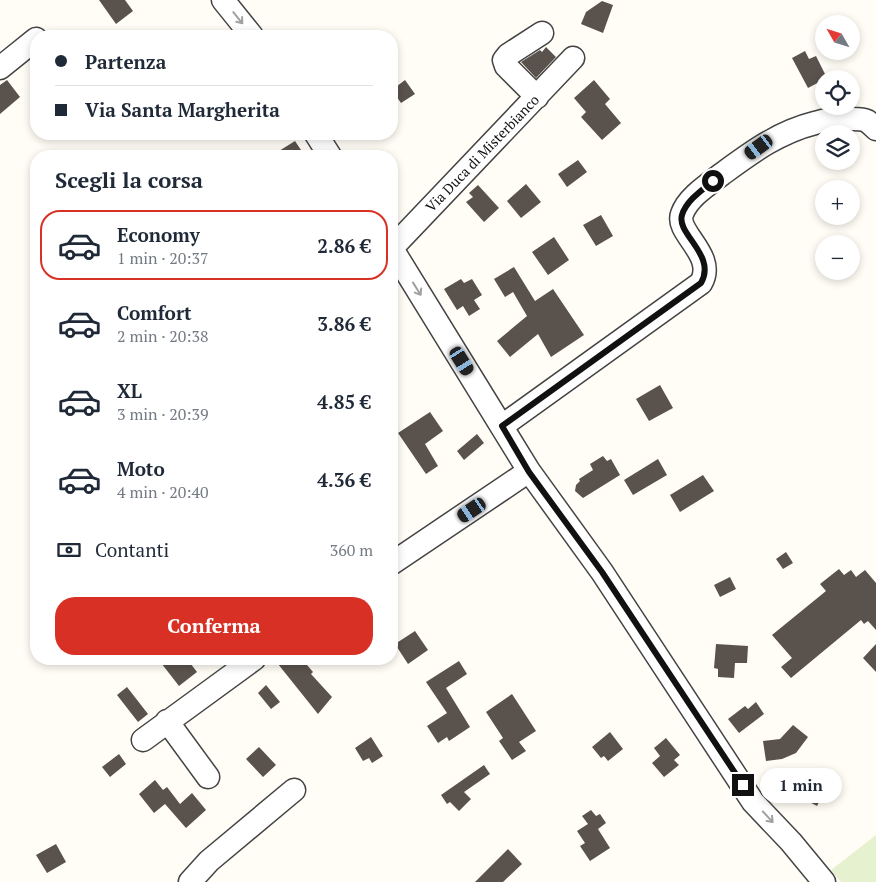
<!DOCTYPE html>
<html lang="it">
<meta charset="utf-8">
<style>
:root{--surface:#fff;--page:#f6f6f7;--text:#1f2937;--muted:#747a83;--line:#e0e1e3;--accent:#d93025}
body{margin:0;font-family:"PT Serif",serif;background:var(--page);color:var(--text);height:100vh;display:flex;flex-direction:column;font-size:19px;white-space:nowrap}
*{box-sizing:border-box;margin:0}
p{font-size:16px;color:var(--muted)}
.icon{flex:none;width:28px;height:28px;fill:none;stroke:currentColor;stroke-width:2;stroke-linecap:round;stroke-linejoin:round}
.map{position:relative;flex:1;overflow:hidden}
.details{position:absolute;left:30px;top:150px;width:368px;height:515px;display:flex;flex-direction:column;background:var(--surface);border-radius:20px;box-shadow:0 2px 8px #0003}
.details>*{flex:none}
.banner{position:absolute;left:30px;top:30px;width:368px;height:110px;border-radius:20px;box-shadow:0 2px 8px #0003;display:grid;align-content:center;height:110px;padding:0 25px;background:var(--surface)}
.needle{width:32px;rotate:309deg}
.controls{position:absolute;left:815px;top:15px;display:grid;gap:10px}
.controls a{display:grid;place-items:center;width:45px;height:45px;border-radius:50%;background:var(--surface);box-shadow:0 2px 8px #0003;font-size:25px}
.end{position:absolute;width:22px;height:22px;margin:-11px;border:6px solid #111;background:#fff;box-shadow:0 0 0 2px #fff}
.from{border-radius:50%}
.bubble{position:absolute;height:35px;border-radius:18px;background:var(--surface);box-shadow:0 2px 8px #0003;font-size:16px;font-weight:600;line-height:35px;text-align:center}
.car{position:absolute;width:15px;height:30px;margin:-15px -8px;border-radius:6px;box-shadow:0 0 4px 1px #0007;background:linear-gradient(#222 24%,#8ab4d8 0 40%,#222 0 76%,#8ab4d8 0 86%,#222 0)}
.banner b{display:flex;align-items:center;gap:18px;height:48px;font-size:19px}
.banner b+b{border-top:1px solid var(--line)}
.banner i{width:12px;height:12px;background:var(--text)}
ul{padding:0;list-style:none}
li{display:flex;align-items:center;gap:15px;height:70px;margin:0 10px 8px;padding:0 15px;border:2px solid transparent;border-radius:20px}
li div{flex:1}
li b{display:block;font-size:19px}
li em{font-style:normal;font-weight:600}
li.selected{border-color:var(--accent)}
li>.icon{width:45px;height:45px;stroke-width:1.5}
h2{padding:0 25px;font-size:22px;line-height:60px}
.pay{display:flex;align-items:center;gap:12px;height:55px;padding:0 25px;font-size:19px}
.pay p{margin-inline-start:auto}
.action{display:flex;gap:10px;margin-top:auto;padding:10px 25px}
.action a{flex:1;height:58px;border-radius:20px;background:var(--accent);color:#fff;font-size:20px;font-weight:600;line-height:58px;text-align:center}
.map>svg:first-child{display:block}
</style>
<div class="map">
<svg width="876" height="882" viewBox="0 0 876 882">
<rect width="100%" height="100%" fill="#fffdf5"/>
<path fill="#e6f2cf" d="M876 835V882H841L831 870Z"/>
<path fill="#5a524d" d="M99 0H125L133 11 116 24Z
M602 1 613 5 603 33 581 24 586 12Z
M546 47 556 57 536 78 521 62 540 50 542 52Z
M805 51 809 59 816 56 827 78 808 88 792 58Z
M7 80 20 97 0 114V85Z
M405 80 415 94 401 103 392 90Z
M594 80 610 99 605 104 621 123 602 140 581 117 586 112 574 98Z
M295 141 305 156H271Z
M578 160 587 172 567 187 558 174Z
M526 184 541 202 521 218 507 201Z
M478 185 499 208 484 222 466 202 473 197 469 193Z
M601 215 613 236 596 246 583 225Z
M554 237 569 260 548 275 532 252Z
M514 267 535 301 553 289 584 335 551 357 538 334 510 357 497 341 527 316 513 292 505 297 494 279Z
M461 279 464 283 472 279 482 295 474 300 480 309 469 316 463 306 457 310 444 289Z
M660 385 673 408 649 421 636 399Z
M430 412 443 431 425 444 438 466 426 474 398 433Z
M477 434 484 443 464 460 457 451Z
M603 456 607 461 611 459 620 475 583 498 575 491 576 485 580 481 579 479 593 470 590 464Z
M658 459 667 475 633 495 624 480Z
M703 475 714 491 680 512 670 495Z
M786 552 793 563 783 569 776 559Z
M839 569 844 575 851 570 856 577 865 570 876 583V630L868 621 864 624 861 620 791 678 781 667 792 658 772 635 826 591 820 584Z
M730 577 736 589 720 597 714 585Z
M415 631 428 650 408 664 395 644Z
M716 644 748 646 747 663H735L734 678 718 677V669L714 668Z
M876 644V672L863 658Z
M158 659H187L197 672 179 686Z
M274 659H302L313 672 311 674 332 697 318 714Z
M459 661 467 674 446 688 470 727 449 741 447 737 438 743 427 726 447 713 426 682Z
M266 685 280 702 271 709 258 693Z
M127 687 148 714 138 722 117 695Z
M512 694 536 731 519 742 526 751 512 760 499 741 503 738 486 712Z
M756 702 764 714 739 733 728 719 745 706 748 709Z
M793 725 808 737 796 753 782 759 766 761 763 741 780 739Z
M610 732 623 749 608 761 604 756 601 758 592 747Z
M371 737 383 756 372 763 369 758 363 761 355 748Z
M666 738 680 755 674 760 679 765 664 777 652 763 660 756 654 748Z
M259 747 276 765 263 777 246 759Z
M119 754 126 764 110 777 102 767Z
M484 765 490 774 464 792 471 799 459 811 450 802 447 804 441 795Z
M812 771 830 780 817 806 800 797Z
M155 780 163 790 167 787 180 804 192 793 206 810 186 828 165 804 154 813 139 794Z
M591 810 596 816 600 814 606 823 598 829 610 848 590 861 580 846 585 843 577 831 588 824 582 816Z
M56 844 66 862 47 873 36 855Z
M508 849 522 864 503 882H475Z"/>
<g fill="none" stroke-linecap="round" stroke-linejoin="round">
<g stroke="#444" stroke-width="25">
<path id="minor" d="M223 0 252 36
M0 68 36 39
M537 97 506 66 504 60 508 55 542 33
M316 134 330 156
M391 247 529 471 602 572 753 802 791 842 824 882
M392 248 573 58
M502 426 701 283C717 255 675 233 682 214 688 197 709 184 722 174 752 152 779 132 815 123 828 119 839 117 852 119 857 119 863 119 867 121 870 123 874 127 876 129
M391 564 529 471
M167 721 208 777
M143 740 254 659
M190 882 209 861 294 790"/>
</g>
<use href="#minor" stroke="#fff" stroke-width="22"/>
</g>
<defs><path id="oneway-shaft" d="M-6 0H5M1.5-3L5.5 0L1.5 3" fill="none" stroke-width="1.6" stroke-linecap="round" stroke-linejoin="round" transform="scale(1.25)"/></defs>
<g stroke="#a0a0a0">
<use href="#oneway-shaft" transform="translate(238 18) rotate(51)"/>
<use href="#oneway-shaft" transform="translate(417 289) rotate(58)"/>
<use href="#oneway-shaft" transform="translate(768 817) rotate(47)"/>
</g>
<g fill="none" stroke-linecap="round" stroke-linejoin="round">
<path stroke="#111" stroke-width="6" d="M713 181C702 190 686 201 682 215 676 234 717 255 701 283L502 426 529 472 602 572 743 785"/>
</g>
<g text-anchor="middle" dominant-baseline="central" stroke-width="5" stroke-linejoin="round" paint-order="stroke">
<g font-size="14" fill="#111" stroke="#fff">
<text transform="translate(482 153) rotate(-46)">Via Duca di Misterbianco</text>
</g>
</g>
</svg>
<div class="controls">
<a><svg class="needle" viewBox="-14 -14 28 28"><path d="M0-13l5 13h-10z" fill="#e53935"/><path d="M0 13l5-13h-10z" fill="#747a83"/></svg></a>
<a><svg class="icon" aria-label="locate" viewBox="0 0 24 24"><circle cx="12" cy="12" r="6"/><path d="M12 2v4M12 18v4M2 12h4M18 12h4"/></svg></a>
<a><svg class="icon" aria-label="layers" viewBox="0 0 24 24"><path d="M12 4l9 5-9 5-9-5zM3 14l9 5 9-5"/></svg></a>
<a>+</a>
<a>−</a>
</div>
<i class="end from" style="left:713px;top:181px"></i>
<i class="end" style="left:743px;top:785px"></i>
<div class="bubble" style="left:760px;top:768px;width:82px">1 min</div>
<i class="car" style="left:759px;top:147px;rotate:234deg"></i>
<i class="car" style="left:462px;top:361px;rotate:148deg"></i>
<i class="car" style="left:472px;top:510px;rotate:236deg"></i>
<div class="banner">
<b><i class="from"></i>Partenza</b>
<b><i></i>Via Santa Margherita</b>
</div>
<section class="details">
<h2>Scegli la corsa</h2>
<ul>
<li class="selected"><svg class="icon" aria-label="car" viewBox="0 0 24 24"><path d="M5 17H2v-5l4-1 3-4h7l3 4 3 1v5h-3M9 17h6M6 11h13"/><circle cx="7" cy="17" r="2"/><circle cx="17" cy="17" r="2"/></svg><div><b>Economy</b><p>1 min · 20:37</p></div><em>2.86 €</em></li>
<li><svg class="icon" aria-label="car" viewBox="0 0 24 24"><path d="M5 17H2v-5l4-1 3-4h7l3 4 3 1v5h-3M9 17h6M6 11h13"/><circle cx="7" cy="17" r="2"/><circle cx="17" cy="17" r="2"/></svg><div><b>Comfort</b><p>2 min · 20:38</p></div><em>3.86 €</em></li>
<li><svg class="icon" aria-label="car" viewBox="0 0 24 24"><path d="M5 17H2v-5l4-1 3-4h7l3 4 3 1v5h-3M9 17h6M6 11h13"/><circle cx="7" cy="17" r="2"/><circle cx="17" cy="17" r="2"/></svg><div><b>XL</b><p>3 min · 20:39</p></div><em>4.85 €</em></li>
<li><svg class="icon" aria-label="car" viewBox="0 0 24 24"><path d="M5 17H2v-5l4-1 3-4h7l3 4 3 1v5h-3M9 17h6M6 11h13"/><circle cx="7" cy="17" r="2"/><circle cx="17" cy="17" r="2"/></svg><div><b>Moto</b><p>4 min · 20:40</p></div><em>4.36 €</em></li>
</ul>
<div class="pay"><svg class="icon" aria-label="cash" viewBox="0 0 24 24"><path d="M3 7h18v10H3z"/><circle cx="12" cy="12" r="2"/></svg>Contanti<p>360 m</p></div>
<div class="action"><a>Conferma</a></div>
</section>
</div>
